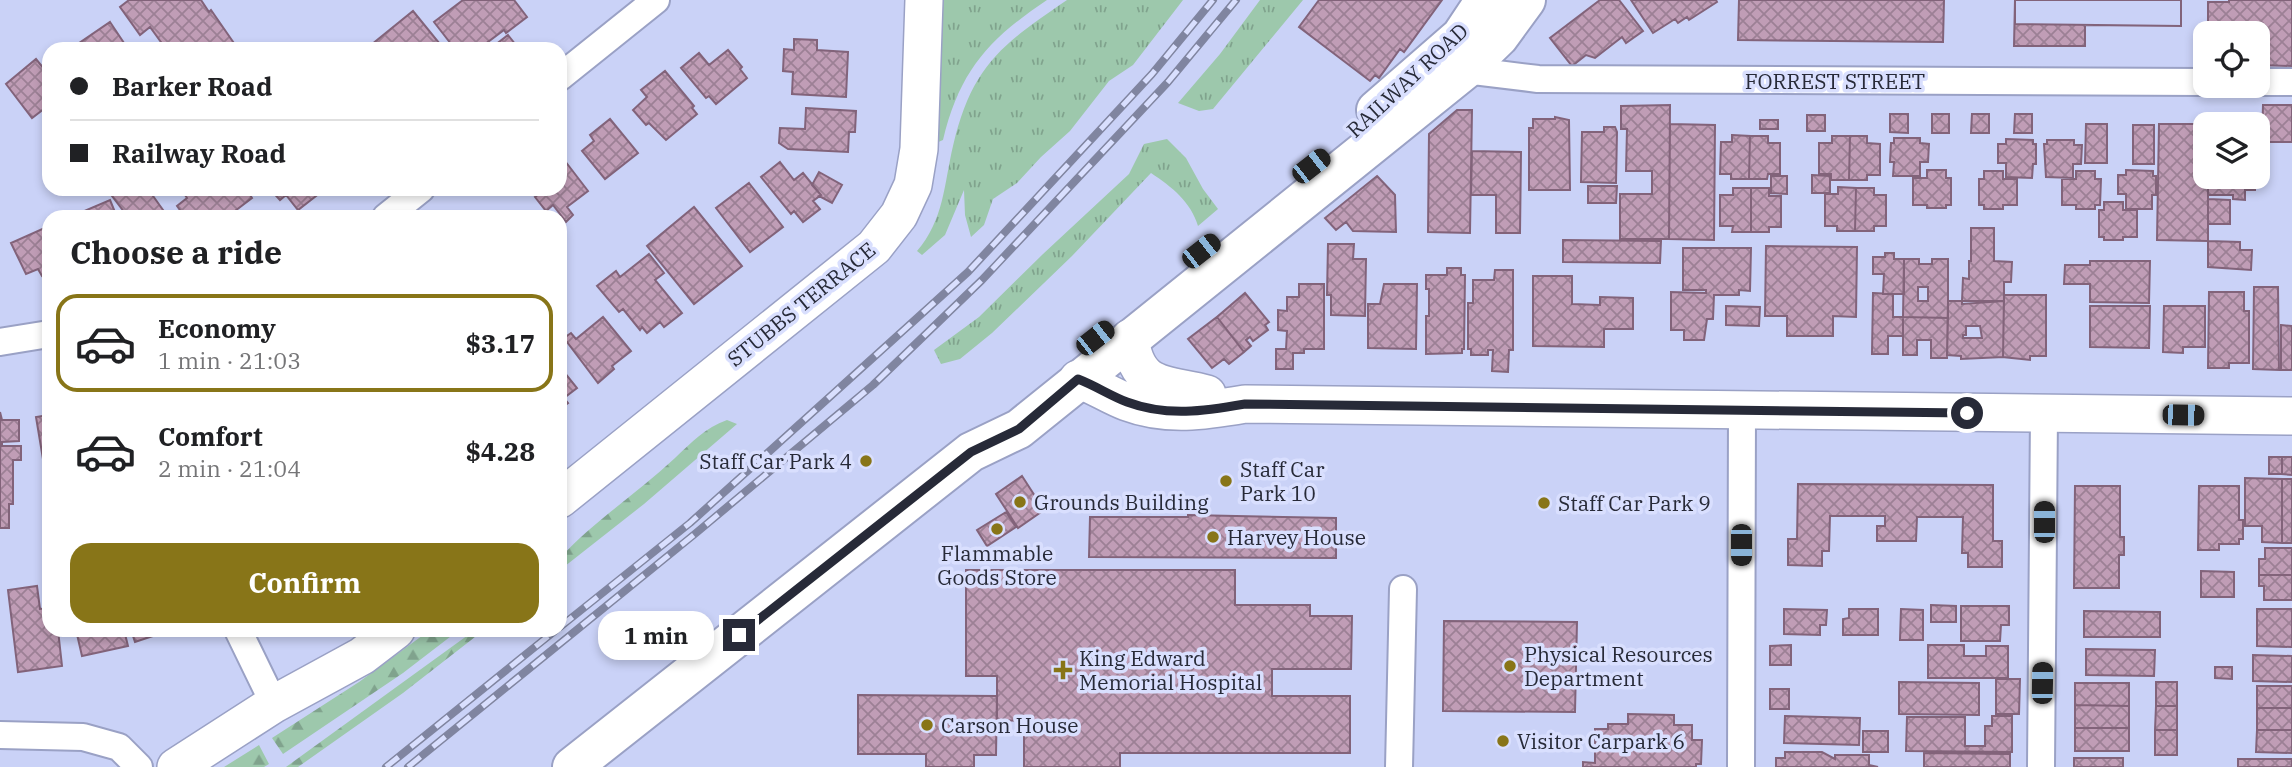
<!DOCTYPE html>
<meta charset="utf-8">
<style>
:root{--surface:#fff;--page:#f6f6f6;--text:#202124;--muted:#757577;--line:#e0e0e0;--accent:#887518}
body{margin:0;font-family:"IBM Plex Serif",serif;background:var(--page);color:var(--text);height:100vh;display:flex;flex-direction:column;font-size:26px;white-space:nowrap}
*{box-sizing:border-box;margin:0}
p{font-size:23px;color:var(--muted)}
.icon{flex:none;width:38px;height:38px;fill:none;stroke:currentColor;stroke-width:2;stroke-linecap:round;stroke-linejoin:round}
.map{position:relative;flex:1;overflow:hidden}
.drawer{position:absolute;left:42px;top:210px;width:525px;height:427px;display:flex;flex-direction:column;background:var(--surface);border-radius:21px;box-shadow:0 4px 10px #0003}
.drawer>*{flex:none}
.guide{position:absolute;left:42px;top:42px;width:525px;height:154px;border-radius:21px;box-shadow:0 4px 10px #0003;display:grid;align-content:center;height:154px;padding:0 28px;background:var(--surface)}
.tools{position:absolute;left:2193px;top:21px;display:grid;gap:14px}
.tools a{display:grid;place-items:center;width:77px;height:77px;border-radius:14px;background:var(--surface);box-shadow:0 4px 10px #0003;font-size:35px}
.end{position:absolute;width:32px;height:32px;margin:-16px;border:9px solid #272a38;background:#fff;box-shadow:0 0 0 4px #fff}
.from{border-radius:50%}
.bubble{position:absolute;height:49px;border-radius:21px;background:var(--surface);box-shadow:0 4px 10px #0003;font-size:23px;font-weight:700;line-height:49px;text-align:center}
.car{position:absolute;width:21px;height:42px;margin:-21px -10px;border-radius:9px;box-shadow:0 0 5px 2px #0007;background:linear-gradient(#222 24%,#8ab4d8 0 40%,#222 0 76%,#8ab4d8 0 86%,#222 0)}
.guide b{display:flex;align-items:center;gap:24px;height:66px;font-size:26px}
.guide b+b{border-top:2px solid var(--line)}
.guide i{width:18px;height:18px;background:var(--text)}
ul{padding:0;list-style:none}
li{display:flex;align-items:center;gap:21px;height:98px;margin:0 14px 10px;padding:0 14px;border:4px solid transparent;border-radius:21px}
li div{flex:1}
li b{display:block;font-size:26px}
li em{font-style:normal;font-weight:700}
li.selected{border-color:var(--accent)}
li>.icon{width:63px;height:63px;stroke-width:1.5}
h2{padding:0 28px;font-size:32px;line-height:84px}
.cta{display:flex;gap:14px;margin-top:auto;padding:14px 28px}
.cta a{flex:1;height:80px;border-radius:21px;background:var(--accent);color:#fff;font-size:28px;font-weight:700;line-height:80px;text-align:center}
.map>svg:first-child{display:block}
</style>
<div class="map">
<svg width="2292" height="767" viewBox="0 0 2292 767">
<defs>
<pattern id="grass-tufts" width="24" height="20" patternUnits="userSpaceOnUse" patternTransform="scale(1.75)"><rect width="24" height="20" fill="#9dc8ac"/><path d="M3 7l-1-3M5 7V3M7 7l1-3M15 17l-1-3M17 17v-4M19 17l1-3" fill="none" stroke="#80a38d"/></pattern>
<pattern id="forest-firs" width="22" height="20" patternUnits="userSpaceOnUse" patternTransform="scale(1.75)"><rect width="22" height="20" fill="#9dc8ac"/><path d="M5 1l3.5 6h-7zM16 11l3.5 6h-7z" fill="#80a38d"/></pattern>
<pattern id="building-cross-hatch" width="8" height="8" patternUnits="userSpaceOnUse" patternTransform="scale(1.75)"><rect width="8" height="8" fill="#c09db6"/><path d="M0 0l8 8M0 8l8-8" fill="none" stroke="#9c8095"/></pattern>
</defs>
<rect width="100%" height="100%" fill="#cad2f7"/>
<path fill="url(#grass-tufts)" d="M943 0H1047C989 39 960 70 943 140L936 143Z
M1067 0H1183L1133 65 1109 81 1070 131 1041 157 1017 183 993 199 984 225 971 237 965 215 964 190 945 235 922 255 917 251C944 220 944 184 953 146 972 66 1001 45 1067 0Z
M1260 0H1303L1213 109 1199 111 1178 103 1220 54Z
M1167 139 1186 158 1203 189 1218 209 1198 226C1191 202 1172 187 1151 173L1072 256 992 333 960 359 941 364 934 350 979 317 1043 254 1129 174 1144 144Z"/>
<path fill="url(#forest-firs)" d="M727 420 737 424 644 504 560 570V558C595 520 638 493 675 458 692 442 705 428 727 420Z
M430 630H459L403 673 283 754 272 738 359 682Z
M475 630H484L403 693 298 767H286Z
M259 745 269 764 264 767H224Z"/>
<path fill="url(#building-cross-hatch)" stroke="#82637a" stroke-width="2" fill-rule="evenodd" d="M129 0H201L209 12 211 10 238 49H166L150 27 140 35 120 7Z
M463 0H514L527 17 506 33 504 30 484 45 485 49H455L434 22Z
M1319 0H1442L1404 52 1400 49 1379 78 1375 75 1370 81 1299 27Z
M1600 0H1619L1643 31 1626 43 1622 37 1595 58 1586 55 1572 66 1550 38Z
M1631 0H1716L1717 2 1689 20 1687 17 1678 23 1675 19 1653 33Z
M1739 0H1944L1943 42 1738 40Z
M2015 0H2181V26L2085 25V46H2014Z
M2015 0H2181V26L2015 24Z
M2229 0H2292V66L2258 65V33H2208V2H2229Z
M413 11 444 49H366Z
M110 22 128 49H73L72 48Z
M508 35 519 49H490Z
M794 39 817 40V50L848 52 846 97 792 94 793 72 783 71 784 49 794 50Z
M728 50 742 67 740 69 747 78 716 104 709 96 706 98 681 68 699 53 709 65Z
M36 59 49 75V105L32 118 6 84Z
M665 71 694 106 692 108 697 114 666 140 649 123 646 125 633 110 647 97 641 90Z
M1670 105 1669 239H1620V194H1652V171H1626L1627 129H1621V106Z
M2263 105H2292V142H2262Z
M806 108 856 111 855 132H849L848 152 788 149 779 143 780 128 805 129Z
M1457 110H1472L1470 233 1428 232 1429 134Z
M1890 114H1908V133L1890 132Z
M1932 114H1949V133H1932Z
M1972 114H1989V133H1971Z
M2015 114H2032V133H2014Z
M1807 115H1825V131H1807Z
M1555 117 1569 120 1570 190H1529V128H1533V119H1555Z
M610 119 638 153 605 179 582 151 594 141 590 135Z
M1760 120H1778V129H1760Z
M1670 124 1715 125 1714 240 1669 239Z
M2086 124H2107V163H2085Z
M2159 124H2209H2205V177H2208V241L2157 240Z
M2133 125H2154V164H2133Z
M1604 127H1615L1617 132 1616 183 1581 182 1582 132H1604Z
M1732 135 1750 136 1749 179H1731V174H1720L1721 142H1732Z
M1750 136H1768V143H1780V174H1768L1767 179H1749Z
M1832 136H1850L1849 180H1831V174H1819V143H1832Z
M1850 136H1867V143L1880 144V175H1867V180H1849Z
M1894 138H1920V143L1929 144 1928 162H1920V176H1893L1894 162H1890L1891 143H1894Z
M2006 139 2033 140V144H2036V164H2033L2032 178 2006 177V163H1998V144H2006Z
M2047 140H2074V145H2082L2081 164H2073V178L2046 177 2044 144H2047Z
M1472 151 1521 152 1520 233H1496V195H1471Z
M565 161 588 191 567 207 573 215 566 222 553 205 546 211 535 197 546 189H560V165Z
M780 162 794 180 803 173 821 195 813 201 820 209 803 222 794 211 791 214 761 177Z
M1927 170H1946V178H1951V205H1946V208H1927V205H1913V178H1927Z
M2126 170 2153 171V176H2156V195H2152V209H2126V194H2118V175H2126Z
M1984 171H2003V179H2017V205H2003V209H1984V205H1979V179H1984Z
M2076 171H2095V179H2101L2100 205H2095V209H2076V205H2062V179H2076Z
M819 172 842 185 832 203 819 196 821 195 812 185Z
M1812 175 1830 176V193H1812Z
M1377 176 1395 195 1396 232 1353 231 1346 222 1336 230 1325 218Z
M1771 176H1787V194L1771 193Z
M2208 177H2255V190H2245V200L2233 199V195H2208Z
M749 183 783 227 750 252 716 208Z
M1588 186H1617L1616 203H1588Z
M1838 187 1856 188 1855 231H1837V226H1825V194H1838Z
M1733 188H1751V232H1732L1733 226H1720V195H1733Z
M1751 188H1769V196H1781V227H1769V232H1751Z
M1856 188H1874V195H1886V226H1874V231H1855Z
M122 189H148L168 217H128L112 196Z
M181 189H246L252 198 227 217H185L177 206 187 198Z
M270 189H325L298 210 286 195 280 200Z
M2208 199 2230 200V224H2208Z
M110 200 117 217H76L75 215Z
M2104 202H2123V210H2137V237H2123V240H2104V237H2099V210H2104Z
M694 207 742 266 694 304 647 246Z
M49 226V273L42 276 38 269 26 274 11 243Z
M1971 228H1994V261L2012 262 2011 282H2004V301H1962L1963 278 1969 279V261H1971Z
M1563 240 1661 241 1660 263 1563 262Z
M2208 241 2240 242V250H2252L2251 270 2208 267Z
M1328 244H1354L1353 259H1366L1365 316 1331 315V295H1327Z
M1766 246 1857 247 1856 317 1833 316V336H1787V316H1765Z
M1683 248H1751L1750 291 1739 290V295H1714L1713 319H1707L1704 340H1684V330H1671V292L1706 293V290H1683Z
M1885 253H1894V259H1904V294H1883L1884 274H1873V257H1885Z
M649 254 664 273 655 280 682 313 664 327 660 322 647 333 642 327 640 330 623 309 619 312 597 286 616 271 620 277Z
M1904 259H1919V264H1932V259H1948V318L1903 317ZM1918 287H1928V301H1918Z
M2090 261H2150L2149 303 2090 302V284H2064L2065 265H2090Z
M1447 268H1461V275H1465L1464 349H1462V353L1426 354V316H1429V289H1426V275H1447Z
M1495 270H1513V350H1509L1508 372 1492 371 1493 350H1488V355H1471V349H1468V303H1473V280H1494Z
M1533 276H1572V304L1600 305V297L1633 298V329H1604V347L1533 346Z
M1299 284H1324V349H1304V353H1293V369H1276V349H1286L1287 331 1278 330V310L1287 311V297H1299Z
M1384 284H1417L1416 349 1368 348V304H1380Z
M2254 287H2278L2279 370 2253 369Z
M2209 292H2244V311H2249V363H2229V368H2208Z
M1245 293 1269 322 1265 325 1268 330 1253 341 1250 337 1246 340 1251 346 1244 352 1217 317Z
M1873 293 1893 294V317H1903V336H1888V354H1872Z
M2004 295H2046V356H2030V360L2003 357Z
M1948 301H1962V304L2004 301 2003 357 1961 359V356L1947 355ZM1966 326H1980L1982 338H1963V335H1966Z
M1726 306 1760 307 1759 326 1726 325Z
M2090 306H2150L2149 348 2090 347Z
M2164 306H2205V347H2183V353L2163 352Z
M603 317 631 351 612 366 614 369 598 383 564 338 571 333 576 339Z
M1217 317 1244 352 1229 364 1224 359 1212 368 1188 339Z
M1903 317 1948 318 1947 358H1931V340H1917V355H1903Z
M2281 325 2292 326V370H2281Z
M560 367 577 388 564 398 568 403 560 409Z
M0 412 2 420H19V441L2 442V446H21V460H13V504H9V528H0Z
M49 415V464L44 465 36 417Z
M2269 457H2282V474H2269Z
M2282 457H2292V475L2282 474Z
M1022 476 1044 510 1018 528 996 494Z
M2245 478 2282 479V543L2262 542V526H2245Z
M2282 479H2292V543H2282Z
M1798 484 1993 485V541H2002V567H1968V553H1962L1963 517H1917L1916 541H1877V526H1885V516H1830L1829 551H1822V566L1788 565V539H1797Z
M2075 486H2120V537H2124V555H2119V588H2074Z
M2199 486H2239V520H2243V539H2239V544H2219V550H2198Z
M1006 512 1016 527 987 546 977 530Z
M1188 515 1336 518V558L1089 557 1090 517H1188Z
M2265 548H2292V575H2259V559H2265Z
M966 570H1235V605H1310V616H1352L1351 669H1272V696H1350V753H1120V767H1024V721L997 720V676H966Z
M2201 571 2234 572V597H2201Z
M2259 575H2292V600H2264V586H2259Z
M37 586 40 609 49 608V630H58L62 666 18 672 8 590Z
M1931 605 1956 606V622H1931Z
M1961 606H2009V625H2001L2000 641H1961Z
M1784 609 1827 610 1826 625H1820V635L1784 634Z
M1849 609H1878V635H1843V619L1849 618Z
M1901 609 1923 610V640H1900Z
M2257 609H2292V647L2257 646Z
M2084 611 2160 612V637H2084Z
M1444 621 1577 622 1575 712 1443 711Z
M76 630H124L128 646 82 656Z
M131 630H168V631L135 642Z
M1791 645V665H1770V646Z
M1928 645H1964V656H1986V646H2008V678H1928Z
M2086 649 2155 650 2154 676 2086 675Z
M2253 655 2292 656V682L2253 681Z
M2215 667H2232V679L2215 678Z
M1996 679H2020L2019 714H1996Z
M1899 682 1979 683V715L1899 714Z
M2156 682H2177V706H2156Z
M2075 683H2129V706L2075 705Z
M2257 686H2292V708H2257Z
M1770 689H1789V709H1770Z
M858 695 997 696 996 755H974V767H926V754H858Z
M2075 705 2129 706V728H2075Z
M2156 706H2177V730H2155Z
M2257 708H2292V730H2257Z
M1628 714 1674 715V725H1692V740H1702L1701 764H1696V767H1583V762L1595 763V729H1608V724H1628Z
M1785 716 1860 718 1859 745 1784 743Z
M1992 716H2012V752L1906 751 1907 717H1965V746H1985V726H1992Z
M2075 728H2129V751H2075Z
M2155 730H2177V755H2155Z
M2257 730H2292V753L2256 752Z
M1863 731H1888V752H1863Z
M1785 752H1822L1835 759V755H1869V765L1878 767H1776V758H1785Z
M1924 753 2010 754V767H1924Z
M2074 758H2123V767H2074Z
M2238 759H2292V767H2238Z"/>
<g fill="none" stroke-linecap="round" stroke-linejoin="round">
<g stroke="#9aa1c5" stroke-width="30">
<path id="street" d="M1465 70 1538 79 2205 82
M560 77 656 0
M2258 82H2292
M386 217 421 189
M0 342 49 334
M238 630 274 704
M0 735 83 737 119 747 139 767
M1399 767 1403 589
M1741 767 1742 410
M2041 767 2044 414"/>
</g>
<g stroke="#9aa1c5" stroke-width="40">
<path id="secondary" d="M1130 338C1137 391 1167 383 1207 394
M1078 379C1096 386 1111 396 1127 402 1167 417 1205 411 1245 404L2292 416
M560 499 874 247 899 215 913 185 919 149 924 0
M176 767 274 704 362 656 396 630"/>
</g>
<g stroke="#9aa1c5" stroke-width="42">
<path id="primary" d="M1376 110 1461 36 1485 0
M572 767 971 452 1019 429 1465 70 1499 37 1526 0"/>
</g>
<use href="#street" stroke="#fff" stroke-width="26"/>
<use href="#secondary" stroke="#fff" stroke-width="37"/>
<use href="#primary" stroke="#fff" stroke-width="38"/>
<g stroke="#8085a0" stroke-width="8">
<path id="rail" d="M560 627 690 523 968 272 1152 74 1213 0
M386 767 556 630
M408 767 696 533 873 385 982 280 1168 82 1236 0"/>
</g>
<use href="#rail" stroke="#d9dffe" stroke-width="5" stroke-dasharray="16" stroke-linecap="butt"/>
</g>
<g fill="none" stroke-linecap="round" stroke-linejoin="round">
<path stroke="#272a38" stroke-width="9" d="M739 635 971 452 1019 429 1078 379C1096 386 1111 396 1127 402 1167 417 1205 411 1245 404L1967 413"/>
</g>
<g fill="#887518" stroke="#d9dffe" stroke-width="2.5">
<circle cx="866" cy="461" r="7"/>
<circle cx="1226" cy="481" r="7"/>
<circle cx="1020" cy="502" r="7"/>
<circle cx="1544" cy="503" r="7"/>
<circle cx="997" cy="529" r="7"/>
<circle cx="1213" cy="537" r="7"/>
<circle cx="1510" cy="666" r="7"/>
<path d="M1059.5 659.5h7v7h7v7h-7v7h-7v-7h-7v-7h7z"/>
<circle cx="927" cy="725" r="7"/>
<circle cx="1503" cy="741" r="7"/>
</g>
<g text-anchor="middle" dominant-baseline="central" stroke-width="7" stroke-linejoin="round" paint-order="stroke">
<g font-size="21" fill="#272a38" stroke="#d9dffe">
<text transform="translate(1407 80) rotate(-43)">RAILWAY ROAD</text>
<text x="1835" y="81">FORREST STREET</text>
<text transform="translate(801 304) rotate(-39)">STUBBS TERRACE</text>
</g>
<g font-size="21" fill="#272a38" stroke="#d9dffe" text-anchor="start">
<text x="852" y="461" text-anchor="end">Staff Car Park 4</text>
<text x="1240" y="469">Staff Car<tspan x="1240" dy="24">Park 10</tspan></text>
<text x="1034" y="502">Grounds Building</text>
<text x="1558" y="503">Staff Car Park 9</text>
<text x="1227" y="537">Harvey House</text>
<text x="997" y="553" text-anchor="middle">Flammable<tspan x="997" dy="24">Goods Store</tspan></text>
<text x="1524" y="654">Physical Resources<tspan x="1524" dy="24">Department</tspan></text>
<text x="1079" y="658">King Edward<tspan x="1079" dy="24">Memorial Hospital</tspan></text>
<text x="941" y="725">Carson House</text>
<text x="1517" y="741">Visitor Carpark 6</text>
</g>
</g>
</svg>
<div class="tools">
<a><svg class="icon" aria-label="locate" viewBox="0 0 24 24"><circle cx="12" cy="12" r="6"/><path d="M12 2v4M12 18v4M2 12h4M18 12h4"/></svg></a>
<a><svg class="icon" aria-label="layers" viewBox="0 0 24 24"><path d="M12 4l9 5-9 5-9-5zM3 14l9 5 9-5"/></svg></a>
</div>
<i class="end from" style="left:1967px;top:413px"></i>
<i class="end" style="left:739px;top:635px"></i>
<div class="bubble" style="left:598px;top:611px;width:116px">1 min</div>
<i class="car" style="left:1311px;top:166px;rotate:52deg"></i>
<i class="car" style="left:1201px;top:251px;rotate:52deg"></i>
<i class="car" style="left:1095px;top:338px;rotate:52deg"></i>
<i class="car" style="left:2183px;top:415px;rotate:91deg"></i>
<i class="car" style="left:2044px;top:522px;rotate:0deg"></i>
<i class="car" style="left:1741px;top:545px;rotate:180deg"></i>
<i class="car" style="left:2042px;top:683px;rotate:1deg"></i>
<div class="guide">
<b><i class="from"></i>Barker Road</b>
<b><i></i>Railway Road</b>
</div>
<section class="drawer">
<h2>Choose a ride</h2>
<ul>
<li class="selected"><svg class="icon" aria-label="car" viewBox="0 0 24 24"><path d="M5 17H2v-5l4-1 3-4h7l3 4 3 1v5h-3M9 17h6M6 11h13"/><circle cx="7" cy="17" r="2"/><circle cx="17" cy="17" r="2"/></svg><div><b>Economy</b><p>1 min · 21:03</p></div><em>$3.17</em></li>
<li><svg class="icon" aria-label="car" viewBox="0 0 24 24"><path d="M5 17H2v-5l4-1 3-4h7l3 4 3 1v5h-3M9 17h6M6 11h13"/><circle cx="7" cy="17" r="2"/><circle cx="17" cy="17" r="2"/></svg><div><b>Comfort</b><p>2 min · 21:04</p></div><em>$4.28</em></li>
</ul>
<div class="cta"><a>Confirm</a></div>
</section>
</div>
